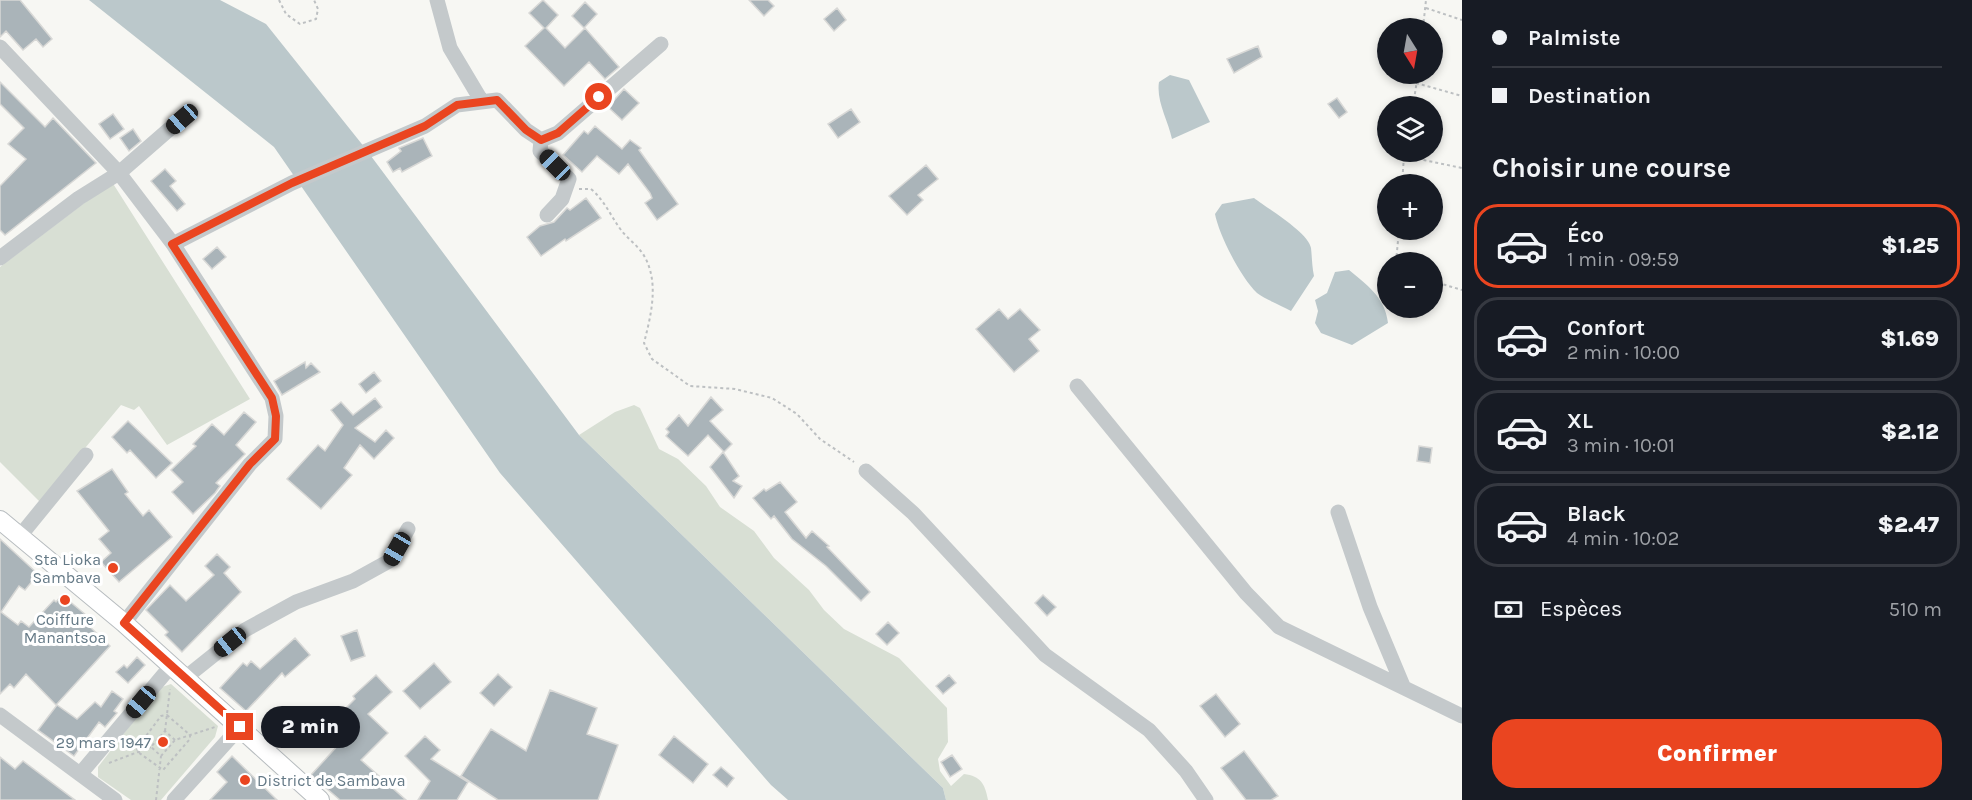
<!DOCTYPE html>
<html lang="fr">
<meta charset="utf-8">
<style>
:root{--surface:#171b24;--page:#242831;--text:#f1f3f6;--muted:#9ea1a6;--line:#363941;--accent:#ea4520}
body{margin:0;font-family:Karla,sans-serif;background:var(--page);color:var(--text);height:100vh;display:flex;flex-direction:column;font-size:22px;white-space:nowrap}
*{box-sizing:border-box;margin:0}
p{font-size:20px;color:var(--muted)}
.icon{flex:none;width:33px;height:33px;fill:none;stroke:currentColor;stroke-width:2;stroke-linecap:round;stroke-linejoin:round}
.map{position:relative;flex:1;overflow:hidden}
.drawer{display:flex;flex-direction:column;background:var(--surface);width:510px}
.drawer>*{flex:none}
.guide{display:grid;align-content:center;height:132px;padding:0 30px;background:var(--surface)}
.needle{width:39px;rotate:169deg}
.tools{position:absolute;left:1377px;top:18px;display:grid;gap:12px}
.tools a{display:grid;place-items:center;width:66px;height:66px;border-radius:50%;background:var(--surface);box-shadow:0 3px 9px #0003;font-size:30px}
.end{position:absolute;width:27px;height:27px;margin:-14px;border:8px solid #ea4520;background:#fff;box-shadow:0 0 0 3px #fff}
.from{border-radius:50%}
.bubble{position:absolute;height:42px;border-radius:21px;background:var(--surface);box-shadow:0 3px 9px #0003;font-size:20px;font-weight:800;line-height:42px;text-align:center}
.car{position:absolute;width:18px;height:36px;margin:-18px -9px;border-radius:8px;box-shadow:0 0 4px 2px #0007;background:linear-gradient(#222 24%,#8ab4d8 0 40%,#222 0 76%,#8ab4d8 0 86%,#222 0)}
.guide b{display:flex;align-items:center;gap:21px;height:57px;font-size:22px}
.guide b+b{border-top:2px solid var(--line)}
.guide i{width:15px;height:15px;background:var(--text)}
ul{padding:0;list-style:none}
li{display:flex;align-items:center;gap:18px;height:84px;margin:0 12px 9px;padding:0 18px;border:3px solid var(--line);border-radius:24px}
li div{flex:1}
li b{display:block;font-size:22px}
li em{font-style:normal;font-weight:800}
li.current{border-color:var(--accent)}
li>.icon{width:54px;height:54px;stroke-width:1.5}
h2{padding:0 30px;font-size:27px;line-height:72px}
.pay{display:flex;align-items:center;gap:15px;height:66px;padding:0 30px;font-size:22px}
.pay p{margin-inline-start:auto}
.button{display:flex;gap:12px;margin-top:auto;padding:12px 30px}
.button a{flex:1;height:69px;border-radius:24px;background:var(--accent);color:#fff;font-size:24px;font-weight:800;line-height:69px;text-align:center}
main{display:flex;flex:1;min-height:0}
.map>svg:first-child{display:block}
</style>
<main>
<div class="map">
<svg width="1462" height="800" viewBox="0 0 1462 800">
<rect width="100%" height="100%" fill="#f7f7f3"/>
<path fill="#d8dfd4" d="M112 182 250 399 167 445 139 406 134 410 121 405 40 502 0 462V267Z
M634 405 640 408 659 449 678 459 706 486 720 507 754 531 774 558 809 590 824 610 844 629 899 658 947 708 948 742 938 759 940 771 951 786 964 774C981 776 985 784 988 800H946L943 788 579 435 615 412Z
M171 684 218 726 215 737 161 800H131L98 777V767L159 688Z"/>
<path fill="#bbc8cb" d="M89 0H220L266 24 365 148 579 435 943 788 946 800H788L771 785 500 473 274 147Z
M1170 75 1189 80 1210 122 1172 139C1168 120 1156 101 1159 82Z
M1254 198C1267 208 1309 233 1311 248 1312 257 1312 267 1314 276L1291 311C1281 305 1266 300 1257 293 1241 278 1219 235 1215 214L1222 204Z
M1349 270C1367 285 1385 297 1388 323L1352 345 1321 333 1315 323 1318 311 1315 300 1327 293 1335 272Z"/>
<path fill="#aab4b9" stroke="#d8d8d6" stroke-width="1.5" d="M0 0H20L52 39 43 47 36 39 23 50 6 31 0 37Z
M543 0 558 15 546 28 565 48 585 28 619 67 605 79 589 62 564 86 525 46 544 28 529 13Z
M749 0H768L774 6 764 16Z
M585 2 597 14 584 28 572 16Z
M837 8 846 20 834 31 824 19Z
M1258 46 1262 57 1234 73 1227 59Z
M0 82 45 127 53 118 96 163 5 235 0 230V186L26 159 8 144 24 128 0 104Z
M624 89 639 103 622 120 608 107Z
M1337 98 1347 112 1339 118 1328 104Z
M851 109 860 122 838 138 828 124Z
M113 114 124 129 110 139 99 124Z
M595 126 622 149 630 140 641 148 639 150 678 204 657 220 645 203 652 198 650 193 628 164 619 174 597 156 582 172 563 155 584 131 588 134Z
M133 129 141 141 129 151 120 138Z
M423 138 432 156 402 172 400 168 393 172 387 162 401 151 399 148Z
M926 165 938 179 918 195 923 200 907 215 889 196Z
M165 169 176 181 170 186 185 204 177 211 151 181Z
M586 198 601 218 566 241 565 239 541 256 527 237 540 226 554 222 567 208 570 210Z
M217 247 226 257 212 269 203 259Z
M999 309 1008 319 1020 309 1040 330 1029 339 1039 351 1014 372 976 329Z
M305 362 306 368 311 363 320 372 282 395 274 381Z
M374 372 381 381 366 393 359 384Z
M711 397 723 410 710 421 732 444 724 452 708 435 688 456 666 436 669 432 666 429 679 415 688 426Z
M375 398 382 407 355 428 375 442 386 430 394 438 374 459 360 445 344 468 352 475 321 509 287 479 318 445 325 451 343 425 331 410 341 402 353 415Z
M244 412 256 422 236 445 245 454 216 483 220 486 215 493 193 514 172 492 183 482 171 470 196 446 193 444 212 424 224 435Z
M128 421 172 463 156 478 130 450 127 453 112 437Z
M1419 446 1432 448 1430 463 1417 461Z
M723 452 739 476 733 481 742 486 734 498 710 467Z
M112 469 128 492 125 494 143 516 149 510 172 537 119 582 101 562 111 553 99 539 109 531 77 491Z
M780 482 797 502 785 512 806 538 812 531 829 546 827 547 870 592 861 601 826 566 792 539 774 516 771 519 753 498 764 489 766 491Z
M0 539 38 574 25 590 19 586 1 612 18 625 21 621 29 627 54 600 56 602 62 595 92 620 88 625 110 646 56 705 26 674 14 688 10 684 0 694Z
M217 554 230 567 224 573 241 592 182 652 165 635 168 632 146 610 170 585 186 601 214 575 205 566Z
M1043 595 1056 607 1047 616 1035 603Z
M888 622 899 633 887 645 876 634Z
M357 630 365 656 351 661 341 636Z
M295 638 310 655 285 677 282 673 246 711 220 688 243 663 247 666 251 661 260 669Z
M137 657 145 665 128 683 116 672 124 665 127 668Z
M434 663 451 682 420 709 403 691Z
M498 674 512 687 494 706 480 693Z
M376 675 392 692 368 714 388 733 361 760 406 800H340L311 775 350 732 336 718 355 699 353 696Z
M949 675 956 683 943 694 936 686Z
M550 690 597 708 587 734 618 745 598 800H498L461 776 491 729 526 751Z
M112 691 123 699 114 711 117 713 105 727 99 722 74 756 38 730 57 705 77 719 95 702 101 707Z
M1216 694 1240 724 1225 737 1200 706Z
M425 736 440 750 431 759 468 782 457 800H418L430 781 405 756Z
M674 736 708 764 693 783 659 755Z
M1244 751 1278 796 1271 800H1246L1221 768Z
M952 755 962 769 950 777 941 762Z
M232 756 277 800H210L227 782 217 772Z
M0 757 15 769 23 761 75 800H0Z
M721 767 734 778 727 787 713 775Z"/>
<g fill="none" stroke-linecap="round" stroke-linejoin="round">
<g stroke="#b7bcbf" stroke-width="20">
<path id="major" d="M0 520 124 623 320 800"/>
</g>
<path stroke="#bdc0c2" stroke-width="2" stroke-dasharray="3 3" stroke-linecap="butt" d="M279 0 286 14 300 24 316 19 318 9 314 0
M1426 8 1462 20
M1423 28 1426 0
M1416 83 1462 96
M1413 106 1418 74
M1405 152 1404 156 1462 168
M1402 184 1404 156
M579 189H591C605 201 610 215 621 230 627 238 637 245 643 254 660 281 651 315 644 343L652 359 690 386 735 389 772 398 797 414 820 439 854 462
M1396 262 1399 230
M1432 281 1462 290
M167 715 190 735V739L163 770 138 752 137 748 161 716Z
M165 731 170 689
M175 740 165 731 151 747 161 756 175 740 215 727
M109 763 151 747
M156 800 161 756"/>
<path stroke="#c4c9cb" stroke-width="15" d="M437 0 450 48 481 100
M0 47 119 173 173 244 292 183 425 126 457 105 497 100 526 130 541 140 558 133 661 44
M541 140 540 151 569 179 562 199 547 215
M0 258 79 198 119 173 181 119
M1077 386 1246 593 1279 627 1462 716
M866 471 913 513 1045 655 1149 730 1186 771 1206 800
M1338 512 1370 607 1403 686
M20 536 86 455
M124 623 250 464 275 439 276 416 272 398 173 244
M185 678 245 630 296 602 353 581 391 560 408 529
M0 715 115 800
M81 773 171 666
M174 800 240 727"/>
<use href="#major" stroke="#fff" stroke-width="18"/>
</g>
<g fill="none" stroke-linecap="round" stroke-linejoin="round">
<path stroke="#ea4520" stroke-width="8" d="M240 727 124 623 250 464 275 439 276 416 272 398 172 244 292 183 425 126 457 105 497 100 526 130 541 140 558 133 599 97"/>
</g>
<g fill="#ea4520" stroke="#fff" stroke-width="2">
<circle cx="113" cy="568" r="6"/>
<circle cx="65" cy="600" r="6"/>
<circle cx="163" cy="742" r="6"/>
<circle cx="245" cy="780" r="6"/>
</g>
<g text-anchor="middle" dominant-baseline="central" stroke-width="6" stroke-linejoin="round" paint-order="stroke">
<g font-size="16" fill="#647986" stroke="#fff" text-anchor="end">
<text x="101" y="559">Sta Lioka<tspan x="101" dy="18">Sambava</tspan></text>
<text x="65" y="619" text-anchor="middle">Coiffure<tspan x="65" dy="18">Manantsoa</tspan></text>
<text x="151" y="742">29 mars 1947</text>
<text x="257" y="780" text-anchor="start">District de Sambava</text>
</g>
</g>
</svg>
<div class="tools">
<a><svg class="needle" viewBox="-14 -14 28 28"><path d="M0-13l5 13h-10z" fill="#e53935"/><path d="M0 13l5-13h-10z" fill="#9ea1a6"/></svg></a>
<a><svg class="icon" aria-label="layers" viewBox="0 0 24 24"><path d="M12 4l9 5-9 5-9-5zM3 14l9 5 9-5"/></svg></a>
<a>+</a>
<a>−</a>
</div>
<i class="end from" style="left:599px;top:97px"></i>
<i class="end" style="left:240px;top:727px"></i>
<div class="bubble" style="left:261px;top:706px;width:99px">2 min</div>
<i class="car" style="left:182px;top:119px;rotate:229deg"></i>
<i class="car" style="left:555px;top:165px;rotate:315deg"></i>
<i class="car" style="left:397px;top:549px;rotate:210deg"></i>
<i class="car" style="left:230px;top:642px;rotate:231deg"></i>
<i class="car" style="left:141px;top:702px;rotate:220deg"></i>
</div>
<section class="drawer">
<div class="guide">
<b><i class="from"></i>Palmiste</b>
<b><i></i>Destination</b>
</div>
<h2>Choisir une course</h2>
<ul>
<li class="current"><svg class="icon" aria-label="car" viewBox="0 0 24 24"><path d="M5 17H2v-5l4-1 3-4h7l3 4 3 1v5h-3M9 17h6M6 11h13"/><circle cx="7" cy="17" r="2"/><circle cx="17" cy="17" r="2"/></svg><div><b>Éco</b><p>1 min · 09:59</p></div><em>$1.25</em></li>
<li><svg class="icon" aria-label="car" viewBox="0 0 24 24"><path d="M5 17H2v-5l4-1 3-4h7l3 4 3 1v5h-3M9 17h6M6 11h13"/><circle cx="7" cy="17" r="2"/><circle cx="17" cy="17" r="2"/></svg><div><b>Confort</b><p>2 min · 10:00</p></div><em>$1.69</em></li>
<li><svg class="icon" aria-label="car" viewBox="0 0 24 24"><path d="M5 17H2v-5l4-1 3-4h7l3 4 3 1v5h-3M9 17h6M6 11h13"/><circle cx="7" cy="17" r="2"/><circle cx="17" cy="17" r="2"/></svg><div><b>XL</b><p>3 min · 10:01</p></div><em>$2.12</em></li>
<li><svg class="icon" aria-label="car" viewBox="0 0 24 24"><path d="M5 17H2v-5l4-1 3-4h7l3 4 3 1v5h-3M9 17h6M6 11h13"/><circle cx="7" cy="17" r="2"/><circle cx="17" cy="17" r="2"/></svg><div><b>Black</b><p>4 min · 10:02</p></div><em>$2.47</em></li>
</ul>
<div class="pay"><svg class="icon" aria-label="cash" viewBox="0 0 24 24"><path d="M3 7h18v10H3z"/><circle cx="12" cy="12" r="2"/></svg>Espèces<p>510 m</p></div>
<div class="button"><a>Confirmer</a></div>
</section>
</main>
